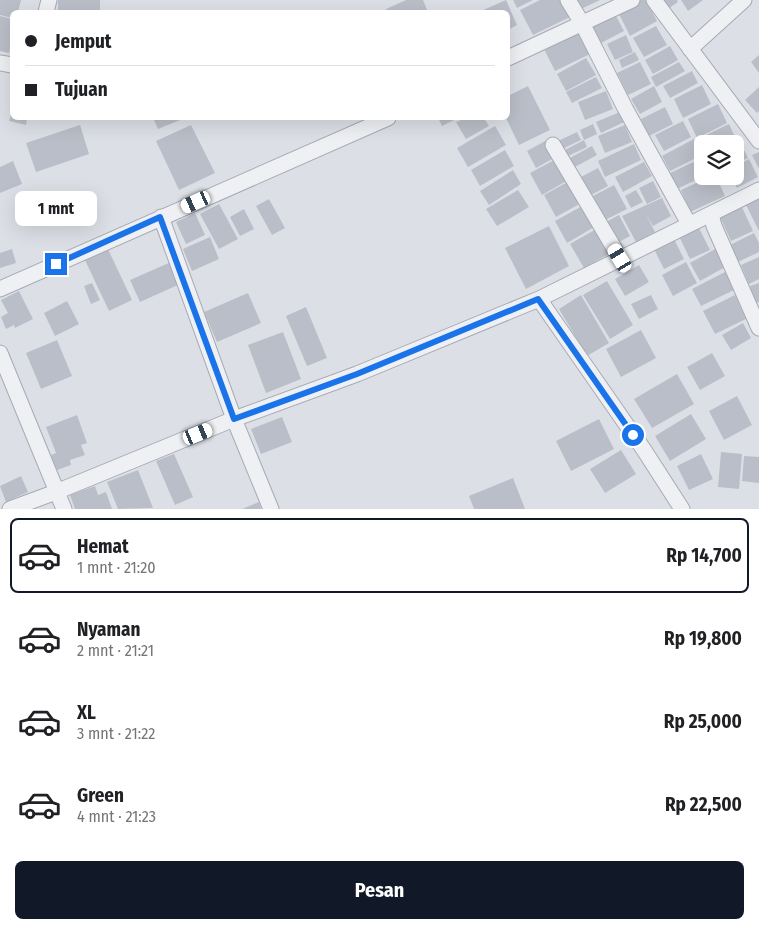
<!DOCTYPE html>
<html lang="id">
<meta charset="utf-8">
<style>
:root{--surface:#fff;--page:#f6f6f6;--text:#202124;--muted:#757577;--line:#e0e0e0;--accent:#111827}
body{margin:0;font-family:"Fira Sans Condensed",sans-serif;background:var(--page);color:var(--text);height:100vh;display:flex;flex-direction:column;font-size:19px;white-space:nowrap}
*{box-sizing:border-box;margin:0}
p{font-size:16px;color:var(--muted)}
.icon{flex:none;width:28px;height:28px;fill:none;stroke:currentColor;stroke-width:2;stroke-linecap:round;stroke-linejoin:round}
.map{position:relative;height:509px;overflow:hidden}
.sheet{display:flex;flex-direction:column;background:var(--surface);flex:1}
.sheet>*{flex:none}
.banner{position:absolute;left:10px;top:10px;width:500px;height:110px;border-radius:8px;box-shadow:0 5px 20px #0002;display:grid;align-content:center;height:110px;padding:0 15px;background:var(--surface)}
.fabs{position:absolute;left:694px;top:135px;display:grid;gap:10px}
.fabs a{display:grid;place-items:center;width:50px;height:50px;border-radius:8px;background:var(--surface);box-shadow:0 5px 20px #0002;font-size:25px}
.end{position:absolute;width:22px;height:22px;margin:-11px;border:6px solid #1a73e8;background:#fff;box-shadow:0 0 0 2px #fff}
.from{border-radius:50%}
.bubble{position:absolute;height:35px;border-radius:8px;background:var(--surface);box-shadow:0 5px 20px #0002;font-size:16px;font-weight:700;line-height:35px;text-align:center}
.car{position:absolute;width:15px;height:30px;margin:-15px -8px;border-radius:6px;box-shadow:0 0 4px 1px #0007;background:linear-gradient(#fff 24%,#345 0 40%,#fff 0 76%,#345 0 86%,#fff 0)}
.banner b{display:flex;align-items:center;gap:18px;height:48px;font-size:19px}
.banner b+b{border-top:1px solid var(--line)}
.banner i{width:12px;height:12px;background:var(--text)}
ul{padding:9px 0 0;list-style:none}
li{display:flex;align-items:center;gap:15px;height:75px;margin:0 10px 8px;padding:0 5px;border:2px solid transparent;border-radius:8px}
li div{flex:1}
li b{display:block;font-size:19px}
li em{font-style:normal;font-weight:700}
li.on{border-color:var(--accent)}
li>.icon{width:45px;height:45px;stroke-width:1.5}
.primary-button{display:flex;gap:10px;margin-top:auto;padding:10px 15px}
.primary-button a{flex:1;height:58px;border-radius:8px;background:var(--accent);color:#fff;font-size:20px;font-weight:700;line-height:58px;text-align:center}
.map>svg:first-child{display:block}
</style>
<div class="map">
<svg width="759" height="509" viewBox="0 0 759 509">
<rect width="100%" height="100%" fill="#dce0e6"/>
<path fill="#babec8" d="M0 0H21L18 12H12V18L0 15Z
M58 0H100V11H58Z
M406 0H423L428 12H387L386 9Z
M506 0 517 25 508 30V12H479Z
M513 0H533L517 8Z
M540 0H562L570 17 533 35 520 10Z
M575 0H600L579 10Z
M640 0H646L657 21 630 36 618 12Z
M662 0H677L678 2 668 9Z
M681 0H703L688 11Z
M615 14 624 31 599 44 590 27Z
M0 16 12 19V40L9 53 0 51Z
M656 26 667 45 644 57 633 38Z
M579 31 590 54 555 71 544 49Z
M626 35 633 52 615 60 607 44Z
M670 46 678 60 653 74 645 60Z
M635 52 639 60 622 68 619 60Z
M759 55V73L751 62Z
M586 58 596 75 566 91 557 74Z
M640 62 651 84 628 95 617 73Z
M679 62 685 71 656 87 651 77Z
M692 71 698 83 670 98 663 86Z
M596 77 602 88 572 103 566 92Z
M702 85 711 104 683 118 674 99Z
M528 86 550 130 519 145 506 118H508V96Z
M654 86 662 102 640 114 631 99Z
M759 87V111L757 113 745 100Z
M606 91 613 109 585 120 578 102Z
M718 104 727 123 697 138 688 119Z
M665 107 673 124 649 136 641 119Z
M12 111V118H27L26 125 9 121Z
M620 112 624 122 601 133 596 122Z
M153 118H185L158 129Z
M438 118H458L442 126Z
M466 118H484L489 126 466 139 456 122Z
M683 121 691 137 664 151 655 135Z
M593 124 597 134 584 140 580 130Z
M729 124 736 139 727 144H703L700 138Z
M80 125 89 154 36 172 26 143Z
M191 125 215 173 179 190 156 141Z
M625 125 632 142 605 153 598 136Z
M495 126 506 145 468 167 457 148Z
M577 132 581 140 562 149 558 141Z
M694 139 702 155 670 171 662 156Z
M547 140 556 157 536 168 527 151Z
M584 140 587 147 566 157 563 151Z
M739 140 748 158 735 164V144H731Z
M634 144 641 160 605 177 598 161Z
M592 146 597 155 573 168 568 159Z
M505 150 514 166 480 186 471 170Z
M759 152V169L752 155Z
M558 158 570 179 542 195 530 173Z
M702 158V177L677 189 670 173Z
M749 159 758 177 737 188 730 176H735V167Z
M13 161 22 184 0 193V167Z
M644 162 652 176 623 192 615 177Z
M598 168 608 186 591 195 581 177Z
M513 170 521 184 489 205 480 191Z
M712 176H716L725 196 690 212 681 190Z
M571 180 583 202 556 217 544 195Z
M653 181 661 197 647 204 639 188Z
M614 185 627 209 605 220 593 196Z
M518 190 529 207 497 226 486 209Z
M636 190 643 202 631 208 625 196Z
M662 198 671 216 653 226 646 214 655 232 636 242 622 216Z
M759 198V231L746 205Z
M269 199 285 228 272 235 256 206Z
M219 204 238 239 219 249 200 214Z
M584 205 596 226 567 243 555 221Z
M741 205 753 231 731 241 719 215Z
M244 209 254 229 240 236 230 217Z
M195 213 205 235 186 244 176 222Z
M619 215 630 236 617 243 606 222Z
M697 224 710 250 690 259 678 234Z
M549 226 569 266 526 289 505 248Z
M598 228 612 252 584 268 570 244Z
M754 233 759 243V252L738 262 730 245Z
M210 237 219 259 192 271 183 249Z
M673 237 684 259 664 269 653 247Z
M107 247 132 300 109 311 84 258Z
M717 248 727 266 700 281 690 263Z
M12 249 16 263 0 268V253Z
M759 257V279L749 284 741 265Z
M171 262 180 284 140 302 130 280Z
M686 262 697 283 673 296 662 275Z
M639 265 649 282 625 296 615 279Z
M725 272 734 290 701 306 692 289Z
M607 281 633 325 610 339 583 295Z
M92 283 100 300 91 304 84 286Z
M759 283V302L756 303 750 286Z
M19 291 33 319 15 328 14 325 6 329 1 317 8 313 1 300Z
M248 293 261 323 217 342 204 312Z
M581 295 609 343 587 356 559 309Z
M651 295 658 309 639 319 631 304Z
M735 295 746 319 715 334 703 311Z
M67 301 79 324 55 336 44 313Z
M306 307 327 358 307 366 286 316Z
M743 323 751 338 731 350 722 335Z
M641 330 656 358 621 377 606 349Z
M283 332 301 379 266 393 248 345Z
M57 340 72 376 41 389 26 353Z
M712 353 725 376 700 390 687 367Z
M677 374 694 404 652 428 634 399Z
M737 396 752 425 724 440 709 411Z
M691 414 706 439 670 461 655 436Z
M77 415 87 443 81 445 85 455 70 460 71 465 57 470 51 455 56 453 46 427Z
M282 417 292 442 261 454 251 429Z
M599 419 614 449 571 471 556 441Z
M621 450 636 474 605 493 590 469Z
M721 452 742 454 739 489 718 487Z
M174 454 193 497 175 505 156 461Z
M701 454 713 479 689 490 677 466Z
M744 456 759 457V483L742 481Z
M138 470 153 508 118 509 107 482Z
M21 476 28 492 6 502 0 486Z
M513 478 525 509H474L469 496Z
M95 486 98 495 106 492 112 509H75L70 495Z
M259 502 261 509H242Z"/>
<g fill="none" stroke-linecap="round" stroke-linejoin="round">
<g stroke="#a6aab3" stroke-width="17">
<path id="street" d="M568 0 582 23 625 108 689 224
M654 0 759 141
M46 12 49 0
M690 49 744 0
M508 58 632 0
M0 63 12 65
M553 145 620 258
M711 214 714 226 759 328
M161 217 234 419 271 509
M0 289 388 118
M539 299 644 450 682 509
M0 353 64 509
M10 509 56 492 234 419 357 374 539 299 759 190"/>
</g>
<use href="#street" stroke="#eff0f4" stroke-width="15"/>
</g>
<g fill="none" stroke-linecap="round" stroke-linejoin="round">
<path stroke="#1a73e8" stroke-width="6" d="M56 264 160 217 234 419 357 374 538 299 633 435"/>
</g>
</svg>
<div class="fabs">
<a><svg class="icon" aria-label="layers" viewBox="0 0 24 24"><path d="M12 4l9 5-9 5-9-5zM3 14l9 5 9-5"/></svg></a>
</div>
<i class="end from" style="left:633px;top:435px"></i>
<i class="end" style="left:56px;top:264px"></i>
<div class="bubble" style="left:15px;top:191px;width:82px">1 mnt</div>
<i class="car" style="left:196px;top:202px;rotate:246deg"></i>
<i class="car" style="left:620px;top:258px;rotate:329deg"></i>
<i class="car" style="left:198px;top:434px;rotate:68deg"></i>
<div class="banner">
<b><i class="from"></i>Jemput</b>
<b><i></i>Tujuan</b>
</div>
</div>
<section class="sheet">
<ul>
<li class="on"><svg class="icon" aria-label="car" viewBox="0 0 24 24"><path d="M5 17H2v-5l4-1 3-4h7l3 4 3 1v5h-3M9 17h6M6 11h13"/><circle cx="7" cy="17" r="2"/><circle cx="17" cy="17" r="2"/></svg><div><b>Hemat</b><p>1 mnt · 21:20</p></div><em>Rp 14,700</em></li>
<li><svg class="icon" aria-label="car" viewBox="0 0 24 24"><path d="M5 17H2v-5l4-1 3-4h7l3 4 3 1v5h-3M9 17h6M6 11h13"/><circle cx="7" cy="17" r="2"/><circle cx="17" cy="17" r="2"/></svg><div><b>Nyaman</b><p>2 mnt · 21:21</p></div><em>Rp 19,800</em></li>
<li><svg class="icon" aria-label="car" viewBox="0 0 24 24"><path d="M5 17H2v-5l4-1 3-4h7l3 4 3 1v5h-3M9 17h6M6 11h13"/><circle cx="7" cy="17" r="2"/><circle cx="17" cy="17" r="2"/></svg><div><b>XL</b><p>3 mnt · 21:22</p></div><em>Rp 25,000</em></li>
<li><svg class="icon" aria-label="car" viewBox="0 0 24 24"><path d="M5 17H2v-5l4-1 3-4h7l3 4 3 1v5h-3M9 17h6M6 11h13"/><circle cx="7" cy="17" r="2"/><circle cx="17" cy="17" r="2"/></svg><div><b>Green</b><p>4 mnt · 21:23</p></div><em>Rp 22,500</em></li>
</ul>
<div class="primary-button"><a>Pesan</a></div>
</section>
